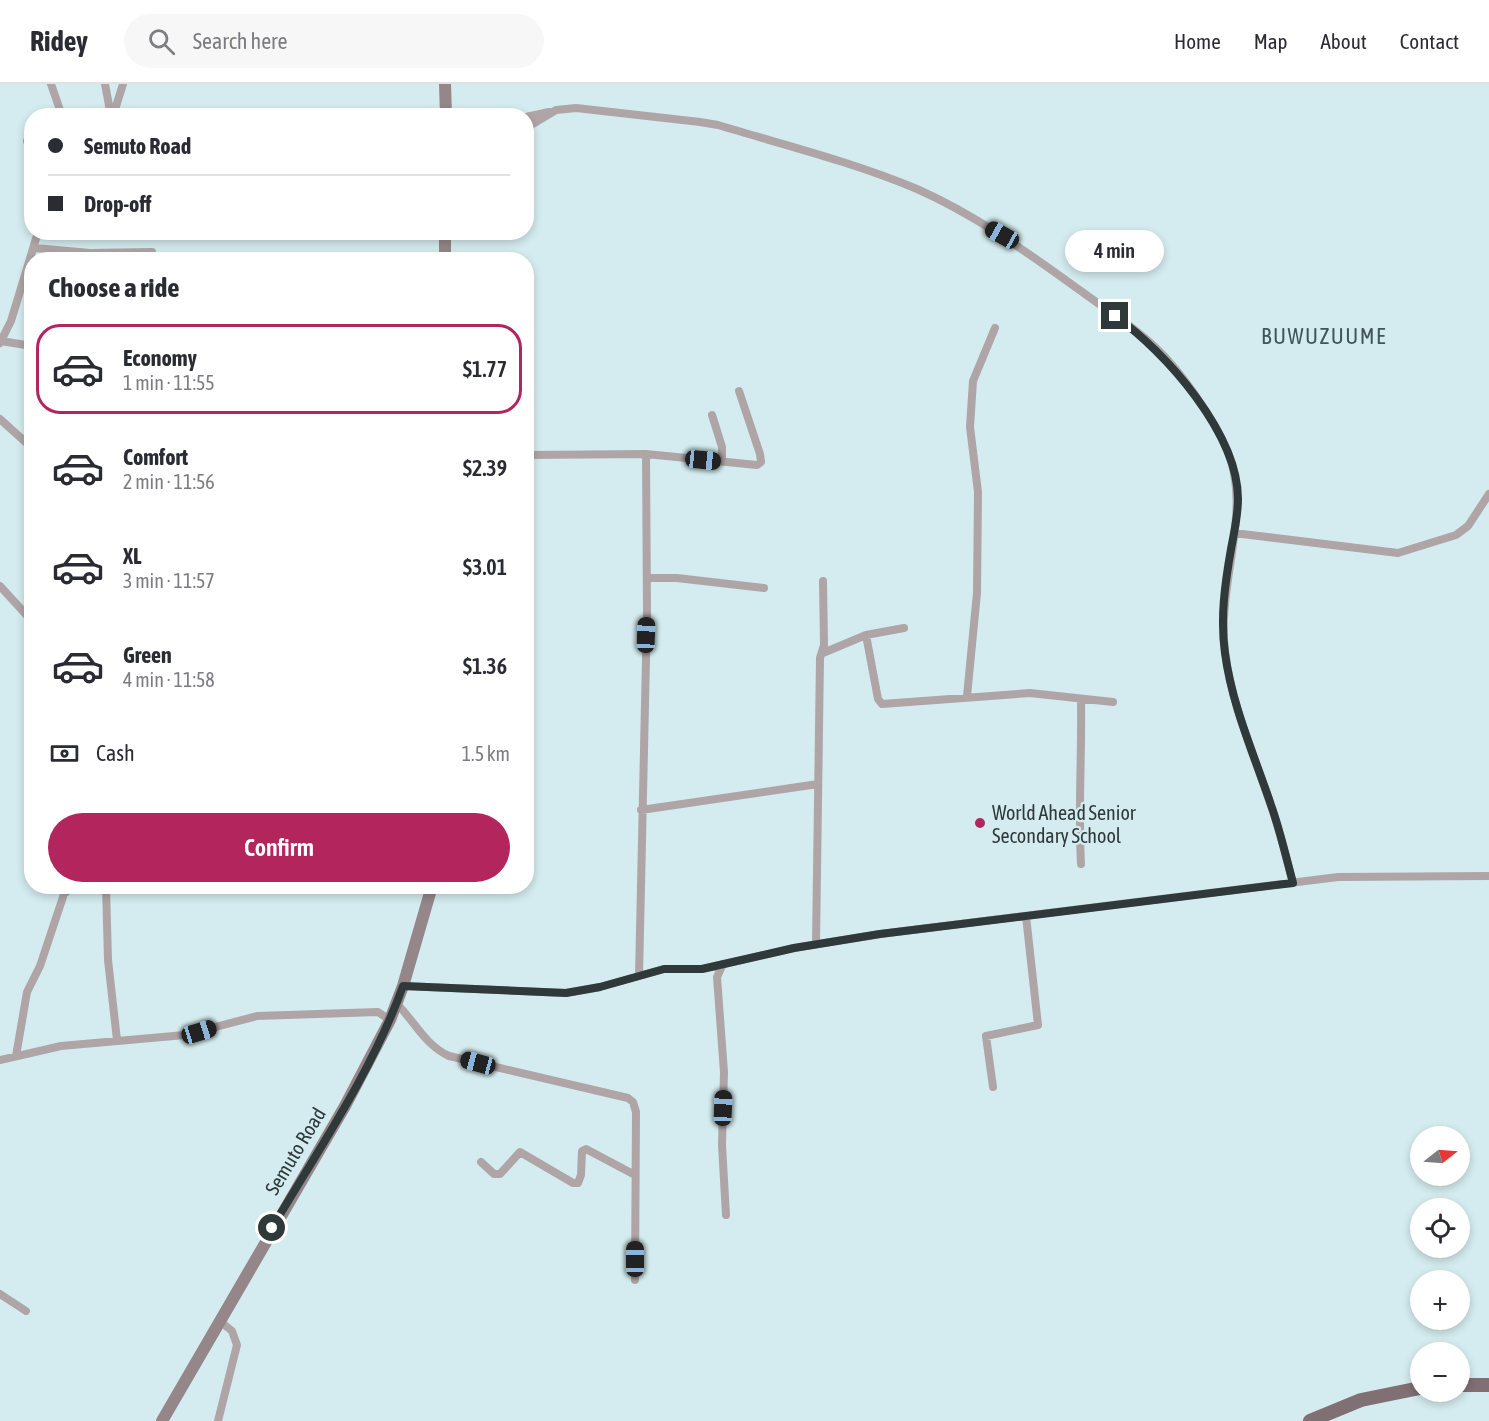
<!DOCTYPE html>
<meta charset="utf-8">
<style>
:root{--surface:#fff;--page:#f7f7f7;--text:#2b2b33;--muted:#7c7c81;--line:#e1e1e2;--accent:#b3265d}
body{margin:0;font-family:"Asap Condensed",sans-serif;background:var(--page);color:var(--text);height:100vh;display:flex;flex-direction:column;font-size:22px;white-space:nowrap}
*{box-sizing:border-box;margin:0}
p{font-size:20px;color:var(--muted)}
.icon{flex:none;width:33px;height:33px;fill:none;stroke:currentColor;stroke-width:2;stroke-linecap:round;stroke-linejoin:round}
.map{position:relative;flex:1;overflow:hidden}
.sheet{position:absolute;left:24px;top:168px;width:510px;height:642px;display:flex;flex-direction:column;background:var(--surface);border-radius:24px;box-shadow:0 3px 9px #0003}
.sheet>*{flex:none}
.hud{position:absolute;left:24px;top:24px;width:510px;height:132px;border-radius:24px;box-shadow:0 3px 9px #0003;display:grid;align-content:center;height:132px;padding:0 24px;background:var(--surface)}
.needle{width:39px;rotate:73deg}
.tools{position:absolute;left:1410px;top:1042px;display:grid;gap:12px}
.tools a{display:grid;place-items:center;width:60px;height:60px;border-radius:50%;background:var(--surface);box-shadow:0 3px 9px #0003;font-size:30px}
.end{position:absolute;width:27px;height:27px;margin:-14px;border:8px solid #2f393a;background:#fff;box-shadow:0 0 0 3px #fff}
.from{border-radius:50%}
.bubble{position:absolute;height:42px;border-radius:21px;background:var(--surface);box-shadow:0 3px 9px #0003;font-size:20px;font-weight:600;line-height:42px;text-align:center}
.car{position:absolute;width:18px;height:36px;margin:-18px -9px;border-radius:8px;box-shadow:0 0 4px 2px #0007;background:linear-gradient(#222 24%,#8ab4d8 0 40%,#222 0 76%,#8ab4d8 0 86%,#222 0)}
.hud b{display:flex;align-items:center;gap:21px;height:57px;font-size:22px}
.hud b+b{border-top:2px solid var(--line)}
.hud i{width:15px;height:15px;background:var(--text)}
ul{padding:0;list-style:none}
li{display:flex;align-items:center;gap:18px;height:90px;margin:0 12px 9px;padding:0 12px;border:3px solid transparent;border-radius:24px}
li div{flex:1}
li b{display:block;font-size:22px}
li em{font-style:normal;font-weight:600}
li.selected{border-color:var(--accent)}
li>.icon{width:54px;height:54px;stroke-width:1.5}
h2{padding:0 24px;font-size:27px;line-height:72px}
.pay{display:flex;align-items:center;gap:15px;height:66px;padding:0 24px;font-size:22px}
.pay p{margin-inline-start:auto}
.cta{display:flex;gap:12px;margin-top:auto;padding:12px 24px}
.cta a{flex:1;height:69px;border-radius:36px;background:var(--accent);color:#fff;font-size:24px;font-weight:600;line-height:69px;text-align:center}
header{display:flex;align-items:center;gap:36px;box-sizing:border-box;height:84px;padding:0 30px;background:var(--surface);border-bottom:2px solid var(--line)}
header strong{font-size:28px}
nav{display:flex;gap:33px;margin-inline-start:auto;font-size:21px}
.search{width:420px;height:54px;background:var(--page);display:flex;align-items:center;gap:15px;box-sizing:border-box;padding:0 21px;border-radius:33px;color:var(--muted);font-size:22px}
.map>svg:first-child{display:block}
</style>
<header>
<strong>Ridey</strong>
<div class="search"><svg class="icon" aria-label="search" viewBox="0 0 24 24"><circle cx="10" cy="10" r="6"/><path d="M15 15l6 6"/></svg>Search here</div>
<nav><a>Home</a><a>Map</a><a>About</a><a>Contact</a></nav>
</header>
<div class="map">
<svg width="1489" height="1337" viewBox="0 0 1489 1337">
<rect width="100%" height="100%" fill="#d4ecef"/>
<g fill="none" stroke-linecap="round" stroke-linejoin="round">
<path stroke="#afa5a7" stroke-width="8" d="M51 0 62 32
M105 0 111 32
M113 32 123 0
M526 33 549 28
M526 44 556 26 576 24 700 38 718 41C784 61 853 78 917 105 976 131 1028 169 1081 207 1109 228 1141 247 1165 273 1188 298 1221 345 1231 377 1249 436 1217 503 1225 568 1232 622 1254 671 1271 722 1280 747 1286 773 1293 799
M27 57 32 72
M35 164 90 169 152 168
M1 257 32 262
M0 259 11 237 38 148
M712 331 722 363V378
M0 335 32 364
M526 371 646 370 757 381 761 378 760 370 739 307
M1234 449 1398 469 1456 451 1468 442 1489 410
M647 494H677L764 504
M0 502 32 537
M866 551 878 615 882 620 1030 609 1113 618
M823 569 866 551 904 544
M967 612 977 509 978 408 970 343 973 297 995 244
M1081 616C1082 671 1078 725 1081 780
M641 726 818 700
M106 802 108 876 117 956
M816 860 820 574 824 561 823 497
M723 880 717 893 724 988 722 1061 726 1131
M639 892 647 530 646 370
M403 902 566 909 600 903 664 885H702L794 864 880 850 1338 793 1489 792
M397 920C415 938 425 961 449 972L628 1014 633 1018 636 1028 635 1196
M16 972 27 908 40 882 64 810 74 802
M0 976 61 962 185 951 257 932 378 928 390 936
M993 1003 986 952 1038 941 1026 832
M481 1078 494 1090H500L520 1068 573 1099H578L581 1091 582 1067 586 1065 635 1091
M0 1210 26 1227
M218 1337 237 1261 232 1247 221 1238"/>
<path stroke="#948689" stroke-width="12" d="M445 0 446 32
M445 148V176
M162 1337 345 1022 390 936 403 902 432 802"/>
<path stroke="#806f73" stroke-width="14" d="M1460 1301H1489
M1310 1337 1361 1316 1420 1304"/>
</g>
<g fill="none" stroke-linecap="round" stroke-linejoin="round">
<path stroke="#2f393a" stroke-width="8" d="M272 1144C318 1066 372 988 403 902L566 909 600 903 664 885H702L794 864 880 850 1293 799C1286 773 1280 746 1271 721 1254 670 1232 622 1225 569 1220 534 1225 499 1231 465 1234 449 1238 432 1238 415 1238 350 1166 268 1115 232"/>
</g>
<circle fill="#b3265d" stroke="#d4ecef" stroke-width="2" cx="980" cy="739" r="6"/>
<g text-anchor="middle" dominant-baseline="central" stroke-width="4.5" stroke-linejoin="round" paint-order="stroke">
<g font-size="20" fill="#2f393a" stroke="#d4ecef" text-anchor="start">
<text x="992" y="728">World Ahead Senior<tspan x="992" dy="23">Secondary School</tspan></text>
</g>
<g font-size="20" fill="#2f393a" stroke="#d4ecef">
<text transform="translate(295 1067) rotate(-59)">Semuto Road</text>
</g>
<g font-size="22" letter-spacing="1.5" fill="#405557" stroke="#d4ecef">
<text x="1324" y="252">BUWUZUUME</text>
</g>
</g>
</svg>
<div class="tools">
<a><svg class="needle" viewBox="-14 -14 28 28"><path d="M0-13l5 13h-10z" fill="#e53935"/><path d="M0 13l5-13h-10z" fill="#7c7c81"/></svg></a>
<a><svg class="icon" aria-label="locate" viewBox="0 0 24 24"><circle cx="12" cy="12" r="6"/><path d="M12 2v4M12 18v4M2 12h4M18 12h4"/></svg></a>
<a>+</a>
<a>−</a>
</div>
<i class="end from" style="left:272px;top:1144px"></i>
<i class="end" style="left:1115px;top:232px"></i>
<div class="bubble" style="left:1065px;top:146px;width:99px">4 min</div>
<i class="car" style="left:1002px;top:151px;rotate:299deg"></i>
<i class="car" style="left:703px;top:376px;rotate:96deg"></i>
<i class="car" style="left:646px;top:551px;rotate:2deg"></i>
<i class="car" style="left:199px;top:948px;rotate:73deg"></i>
<i class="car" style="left:478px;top:979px;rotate:285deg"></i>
<i class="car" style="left:723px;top:1024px;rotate:2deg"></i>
<i class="car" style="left:635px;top:1175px;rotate:0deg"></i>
<div class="hud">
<b><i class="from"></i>Semuto Road</b>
<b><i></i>Drop-off</b>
</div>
<section class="sheet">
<h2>Choose a ride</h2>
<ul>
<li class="selected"><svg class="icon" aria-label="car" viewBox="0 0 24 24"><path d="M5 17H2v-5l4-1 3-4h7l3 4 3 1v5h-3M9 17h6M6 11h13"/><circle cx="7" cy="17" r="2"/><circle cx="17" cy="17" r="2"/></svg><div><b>Economy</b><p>1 min · 11:55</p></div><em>$1.77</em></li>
<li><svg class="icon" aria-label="car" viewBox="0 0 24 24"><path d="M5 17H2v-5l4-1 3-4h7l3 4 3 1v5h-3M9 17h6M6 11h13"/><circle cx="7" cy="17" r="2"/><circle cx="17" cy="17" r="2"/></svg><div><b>Comfort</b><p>2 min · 11:56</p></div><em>$2.39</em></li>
<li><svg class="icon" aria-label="car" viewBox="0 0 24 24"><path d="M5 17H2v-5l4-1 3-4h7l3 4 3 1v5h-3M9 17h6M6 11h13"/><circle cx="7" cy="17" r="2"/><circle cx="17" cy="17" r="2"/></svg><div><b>XL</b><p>3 min · 11:57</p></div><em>$3.01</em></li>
<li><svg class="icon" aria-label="car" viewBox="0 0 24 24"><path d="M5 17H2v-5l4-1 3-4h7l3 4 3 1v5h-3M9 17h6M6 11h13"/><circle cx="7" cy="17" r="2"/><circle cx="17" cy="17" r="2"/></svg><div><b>Green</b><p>4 min · 11:58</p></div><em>$1.36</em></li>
</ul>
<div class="pay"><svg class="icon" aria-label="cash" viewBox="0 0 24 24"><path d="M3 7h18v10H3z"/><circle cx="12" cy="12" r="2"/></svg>Cash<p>1.5 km</p></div>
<div class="cta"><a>Confirm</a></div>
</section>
</div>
